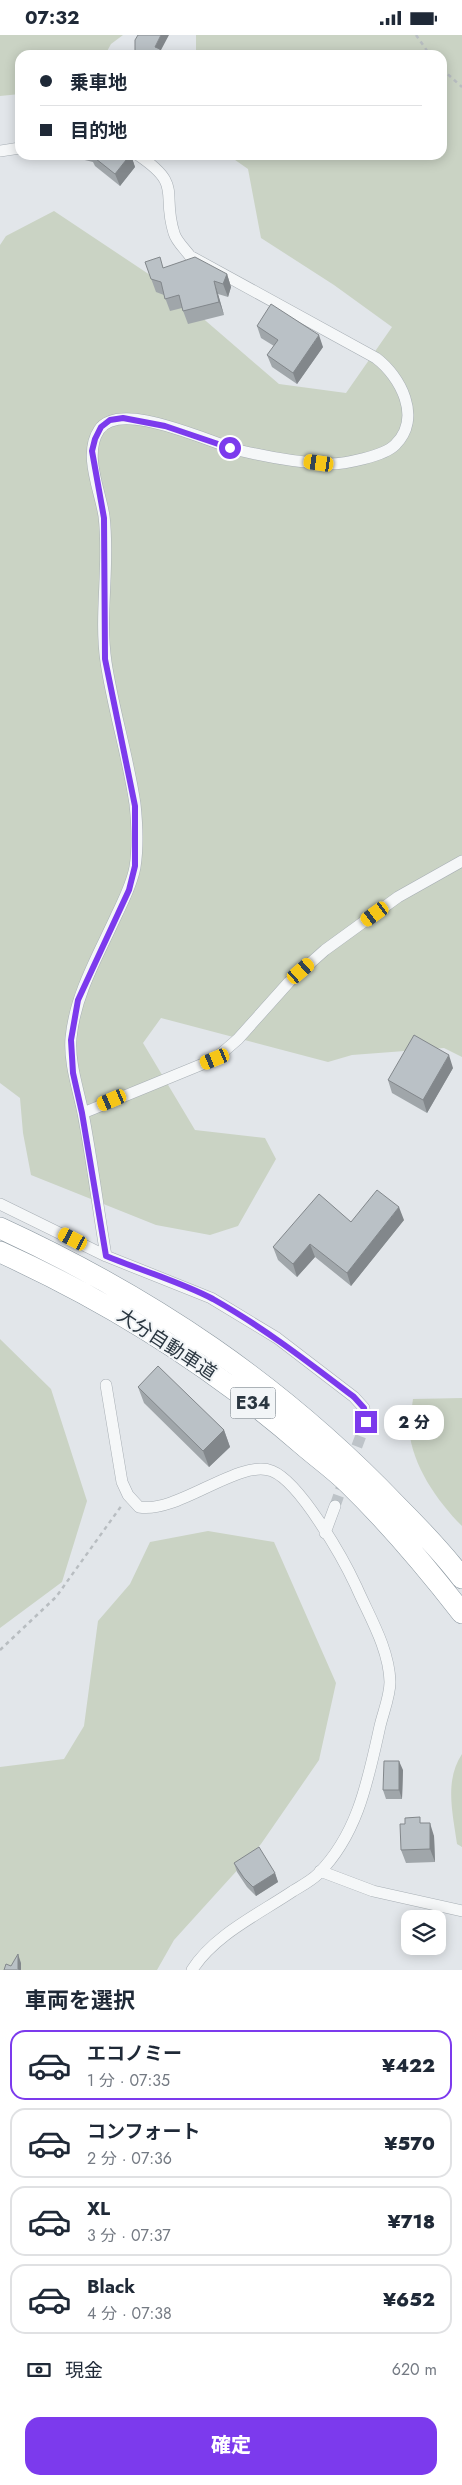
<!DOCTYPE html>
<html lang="ja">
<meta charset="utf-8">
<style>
:root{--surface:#fff;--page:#f6f6f7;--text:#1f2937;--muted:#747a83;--line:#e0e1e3;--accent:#7c3aed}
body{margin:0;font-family:Jost,"Noto Sans JP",sans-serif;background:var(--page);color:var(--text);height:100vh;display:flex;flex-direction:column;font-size:19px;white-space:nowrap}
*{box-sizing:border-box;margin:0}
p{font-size:16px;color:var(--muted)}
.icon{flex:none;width:28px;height:28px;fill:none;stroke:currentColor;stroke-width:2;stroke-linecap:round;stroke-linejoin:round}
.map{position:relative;height:1935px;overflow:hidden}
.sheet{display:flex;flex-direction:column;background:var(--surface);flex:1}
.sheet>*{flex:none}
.top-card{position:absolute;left:15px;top:15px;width:432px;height:110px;border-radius:15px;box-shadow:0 2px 12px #0003;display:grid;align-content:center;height:110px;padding:0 25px;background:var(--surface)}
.tools{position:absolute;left:401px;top:1875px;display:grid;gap:10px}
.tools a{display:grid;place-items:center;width:45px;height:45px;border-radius:10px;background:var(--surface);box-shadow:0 2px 12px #0003;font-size:25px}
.end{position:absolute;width:22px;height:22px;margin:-11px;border:6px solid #7c3aed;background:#fff;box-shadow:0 0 0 2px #fff}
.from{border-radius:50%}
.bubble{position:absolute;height:35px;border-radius:15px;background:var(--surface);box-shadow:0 2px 12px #0003;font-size:16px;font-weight:800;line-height:35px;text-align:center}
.car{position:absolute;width:15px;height:30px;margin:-15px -8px;border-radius:6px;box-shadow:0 0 4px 1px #0007;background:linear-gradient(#f5c518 24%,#345 0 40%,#f5c518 0 76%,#345 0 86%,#f5c518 0)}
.top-card b{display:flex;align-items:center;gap:18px;height:48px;font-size:19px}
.top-card b+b{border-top:1px solid var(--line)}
.top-card i{width:12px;height:12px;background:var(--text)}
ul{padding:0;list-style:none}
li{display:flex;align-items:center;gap:15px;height:70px;margin:0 10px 8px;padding:0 15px;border:2px solid var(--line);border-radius:15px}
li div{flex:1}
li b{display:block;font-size:19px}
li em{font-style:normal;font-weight:800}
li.current{border-color:var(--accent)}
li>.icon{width:45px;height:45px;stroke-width:1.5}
h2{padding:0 25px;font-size:22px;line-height:60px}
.pay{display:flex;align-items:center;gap:12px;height:55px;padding:0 25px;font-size:19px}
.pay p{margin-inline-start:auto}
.action{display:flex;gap:10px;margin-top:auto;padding:10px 25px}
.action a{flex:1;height:58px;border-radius:15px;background:var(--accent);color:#fff;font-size:20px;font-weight:800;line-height:58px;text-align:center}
.status{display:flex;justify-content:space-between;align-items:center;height:35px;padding:0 25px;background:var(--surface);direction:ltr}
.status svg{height:14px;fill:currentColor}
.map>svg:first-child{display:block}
</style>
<div class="status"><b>07:32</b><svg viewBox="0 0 49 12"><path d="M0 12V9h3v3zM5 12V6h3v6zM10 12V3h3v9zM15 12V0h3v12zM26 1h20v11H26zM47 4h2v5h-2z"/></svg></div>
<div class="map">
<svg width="462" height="1935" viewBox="0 0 462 1935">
<rect width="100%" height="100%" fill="#e2e6ea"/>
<path fill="#cad3c4" d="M0 0H123L111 9 105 20H20V59L0 61Z
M196 0H462V1022L444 1013 352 1020 328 1027 161 983 143 1008 195 1095 265 1103 276 1124 238 1191 210 1200 156 1190 31 1140 23 1098 20 1063 0 1048V210L6 201 54 176 162 248 279 349 346 358 392 292 334 250 261 203 248 134 228 120H442V20H196Z
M0 1304 51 1354 87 1466 62 1547 0 1593Z
M462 1363V1491C437 1466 412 1430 409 1394 409 1384 412 1374 413 1364Z
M208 1496 274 1507 336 1648 319 1725 261 1809 174 1905 157 1935H0V1732L64 1724 84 1691 98 1586 130 1549 150 1507Z
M462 1719V1812L457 1809C453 1779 444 1746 462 1719Z"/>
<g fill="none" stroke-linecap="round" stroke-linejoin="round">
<path stroke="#bdc3c8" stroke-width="11" stroke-dasharray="11 5.5" stroke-linecap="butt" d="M351 1427 366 1387
M335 1471 345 1442"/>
<g stroke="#a7aeb4" stroke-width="12">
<path id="minor" d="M0 116 20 113
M83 1078 215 1024 238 1004 289 947 325 915 398 862 462 826
M0 1169 106 1221 211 1263 277 1303 354 1362 364 1373 366 1387
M106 1221C98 1173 92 1125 83 1078 78 1053 69 1028 71 1003 75 959 99 919 117 879 124 864 132 849 135 832 138 813 137 788 135 769 128 721 113 674 106 627 99 579 110 529 104 481 100 455 83 419 99 395 120 363 212 409 242 416 268 422 303 428 329 429 345 429 384 421 395 410 423 383 400 341 376 323L190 221C185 214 176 206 174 198 161 157 184 151 138 120
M106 1350 122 1447 128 1460 139 1472C178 1479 239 1423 272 1436 300 1447 343 1523 356 1551 369 1581 389 1613 390 1647 390 1661 383 1678 380 1691 368 1745 358 1799 318 1839 311 1846 301 1851 293 1856 259 1879 214 1900 192 1935
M325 1498 335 1471
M320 1836 373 1856 462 1876"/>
</g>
<g stroke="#8a969f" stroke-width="22">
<path id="motorway" d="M0 1193C152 1263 280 1349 396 1470 419 1493 442 1517 462 1543
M0 1217C110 1267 212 1331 303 1410 318 1423 335 1435 349 1449 390 1489 427 1533 462 1578"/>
</g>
<path stroke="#b8bdc1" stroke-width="2.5" stroke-dasharray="4 4" stroke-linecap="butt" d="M416 0 430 20
M442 34 462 52
M0 1615 56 1562 122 1470"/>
<use href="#minor" stroke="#f5f7f8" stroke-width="11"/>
<use href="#motorway" stroke="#fff" stroke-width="21"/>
</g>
<path fill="#a0a6aa" d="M64 120H131L135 132 120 151 95 131 93 127Z
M145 227 163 233 227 239 231 252 228 262 218 259 224 280 188 289 182 273 170 276 164 260 156 257Z
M257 291 323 312 297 349 272 332 267 320 274 311 261 303Z
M453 1033 427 1078 392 1058 388 1045Z
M404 1185 351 1251 315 1222 297 1242 278 1225 273 1212 351 1187Z
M138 1352 224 1395 230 1412 209 1432 144 1368Z
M403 1735 402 1764H386L383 1755Z
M422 1788 434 1801 435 1827 406 1828 401 1815Z
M234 1828 275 1838 278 1847 256 1861 247 1852 237 1837Z"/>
<path fill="#82878b" d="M161 0H169L161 15 163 20H160L155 12Z
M130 120H131L135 132 120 151 115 139Z
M227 239 231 252 228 262 223 249Z
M214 246 218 259 224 280 219 267Z
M319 300 323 312 297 349 293 338Z
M449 1020 453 1033 427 1078 423 1065Z
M399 1172 404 1185 351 1251 347 1238Z
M310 1209 315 1222 297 1242 293 1229Z
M224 1395 230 1412 209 1432 203 1416Z
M399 1726 403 1735 402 1764 399 1755Z
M430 1788 434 1801 435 1827 430 1814Z
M275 1838 278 1847 256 1861 253 1852Z
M18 1919 21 1928V1935L18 1934Z"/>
<path fill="#bac1c6" stroke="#82878b" d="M138 0H161L155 12 160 14V20H135V5Z
M91 120H130L115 139Z
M160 222 163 233 195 222 227 239 223 249 214 246 219 267 183 276 179 260 165 264 161 247 151 244 145 227Z
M271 269 319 300 293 338 267 320 278 305 257 291Z
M414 1000 449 1020 423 1065 388 1045Z
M377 1155 399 1172 347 1238 310 1209 293 1229 273 1212 319 1159 351 1187Z
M158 1331 224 1395 203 1416 138 1352Z
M384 1726H399V1755H383Z
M420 1782V1788H430V1814L401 1815 400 1789H405V1783Z
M259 1812 275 1838 253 1852 244 1843 234 1828Z
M18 1919V1934L21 1935H4L6 1929 11 1931Z"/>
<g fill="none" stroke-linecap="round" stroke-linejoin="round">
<path stroke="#7c3aed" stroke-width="6" d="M230 413 165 391 123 383 110 385 101 392 95 404 92 416 104 483 105 624 135 771V831L129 855 78 965 71 1005 73 1038 82 1078 106 1221C140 1235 181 1247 213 1264 263 1292 308 1327 354 1362L364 1373 366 1387"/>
</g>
<g text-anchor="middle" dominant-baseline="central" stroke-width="4" stroke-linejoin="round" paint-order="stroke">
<rect fill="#f2f5f7" stroke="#677078" stroke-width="1" x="230.5" y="1352.5" width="45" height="31" rx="4"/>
<g font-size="18" font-weight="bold" fill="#2b3741">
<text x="253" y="1368">E34</text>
</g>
<g font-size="19" fill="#2b3741" stroke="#f2f5f7">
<text transform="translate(167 1309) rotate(33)">大分自動車道</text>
</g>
</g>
</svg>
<div class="tools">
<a><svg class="icon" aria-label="layers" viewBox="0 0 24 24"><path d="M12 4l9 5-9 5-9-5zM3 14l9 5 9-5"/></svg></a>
</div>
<i class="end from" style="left:230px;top:413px"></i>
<i class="end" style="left:366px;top:1387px"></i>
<div class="bubble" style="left:384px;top:1370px;width:60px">2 分</div>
<i class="car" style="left:319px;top:428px;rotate:278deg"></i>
<i class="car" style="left:375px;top:879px;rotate:234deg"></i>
<i class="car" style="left:301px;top:936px;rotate:49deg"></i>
<i class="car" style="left:215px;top:1024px;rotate:248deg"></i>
<i class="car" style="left:112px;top:1065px;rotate:247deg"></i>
<i class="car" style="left:73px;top:1204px;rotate:297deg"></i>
<div class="top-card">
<b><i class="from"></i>乗車地</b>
<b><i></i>目的地</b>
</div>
</div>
<section class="sheet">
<h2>車両を選択</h2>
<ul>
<li class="current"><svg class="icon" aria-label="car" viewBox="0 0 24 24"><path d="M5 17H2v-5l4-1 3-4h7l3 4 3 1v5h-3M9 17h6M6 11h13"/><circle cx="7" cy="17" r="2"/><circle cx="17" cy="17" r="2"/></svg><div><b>エコノミー</b><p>1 分 · 07:35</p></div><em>¥422</em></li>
<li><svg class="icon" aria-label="car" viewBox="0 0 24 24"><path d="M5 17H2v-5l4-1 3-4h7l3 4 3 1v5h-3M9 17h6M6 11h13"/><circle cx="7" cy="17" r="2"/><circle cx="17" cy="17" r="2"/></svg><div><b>コンフォート</b><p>2 分 · 07:36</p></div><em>¥570</em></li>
<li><svg class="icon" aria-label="car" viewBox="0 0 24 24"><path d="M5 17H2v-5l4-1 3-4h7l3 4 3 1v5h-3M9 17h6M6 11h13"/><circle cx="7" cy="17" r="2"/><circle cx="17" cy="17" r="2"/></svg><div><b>XL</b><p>3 分 · 07:37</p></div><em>¥718</em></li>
<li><svg class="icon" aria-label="car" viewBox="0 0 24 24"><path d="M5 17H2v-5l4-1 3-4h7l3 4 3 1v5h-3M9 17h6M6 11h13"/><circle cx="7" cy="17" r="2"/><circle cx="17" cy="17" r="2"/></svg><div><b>Black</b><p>4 分 · 07:38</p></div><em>¥652</em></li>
</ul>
<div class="pay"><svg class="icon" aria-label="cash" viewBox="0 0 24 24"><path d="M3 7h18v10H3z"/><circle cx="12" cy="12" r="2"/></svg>現金<p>620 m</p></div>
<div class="action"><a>確定</a></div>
</section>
